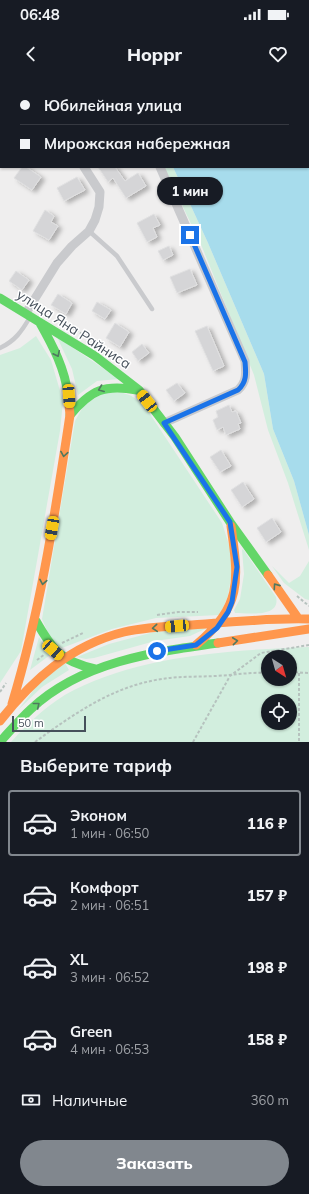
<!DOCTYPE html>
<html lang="ru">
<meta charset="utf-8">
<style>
:root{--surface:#171b24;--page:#20242c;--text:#f1f3f6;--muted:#9ea1a6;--line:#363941;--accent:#81878e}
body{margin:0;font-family:Mulish,sans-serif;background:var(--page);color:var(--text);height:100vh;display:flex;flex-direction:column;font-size:15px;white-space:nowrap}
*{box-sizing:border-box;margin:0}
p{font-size:13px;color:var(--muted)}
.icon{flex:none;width:22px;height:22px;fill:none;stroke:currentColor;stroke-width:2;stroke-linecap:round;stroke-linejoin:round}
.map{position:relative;height:662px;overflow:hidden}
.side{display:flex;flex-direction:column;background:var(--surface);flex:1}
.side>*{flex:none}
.hud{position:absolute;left:0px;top:0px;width:309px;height:88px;box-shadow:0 1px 3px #0004;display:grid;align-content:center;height:88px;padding:0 20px;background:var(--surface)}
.needle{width:26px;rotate:143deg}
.controls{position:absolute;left:261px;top:570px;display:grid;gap:8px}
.controls a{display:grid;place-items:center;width:36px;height:36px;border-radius:50%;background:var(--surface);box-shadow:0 1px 3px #0004;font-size:20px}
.scale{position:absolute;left:12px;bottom:10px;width:74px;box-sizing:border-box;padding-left:4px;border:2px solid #46505b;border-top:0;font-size:11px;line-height:14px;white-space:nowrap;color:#46505b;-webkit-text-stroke:3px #fff;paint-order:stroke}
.end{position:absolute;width:18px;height:18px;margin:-9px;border:5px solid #1a73e8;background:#fff;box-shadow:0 0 0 2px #fff}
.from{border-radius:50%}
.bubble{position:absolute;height:28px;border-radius:14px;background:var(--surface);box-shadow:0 1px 3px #0004;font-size:13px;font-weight:800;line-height:28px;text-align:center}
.car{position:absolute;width:12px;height:24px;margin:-12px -6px;border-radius:5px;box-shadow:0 0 3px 1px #0007;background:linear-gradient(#f5c518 24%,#345 0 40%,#f5c518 0 76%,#345 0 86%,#f5c518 0)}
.hud b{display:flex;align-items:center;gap:14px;height:38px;font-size:15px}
.hud b+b{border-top:1px solid var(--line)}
.hud i{width:10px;height:10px;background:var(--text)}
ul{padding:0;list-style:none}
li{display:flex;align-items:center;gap:12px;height:66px;margin:0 8px 6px;padding:0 12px;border:2px solid transparent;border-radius:4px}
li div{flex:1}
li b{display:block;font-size:15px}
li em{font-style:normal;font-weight:800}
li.on{border-color:var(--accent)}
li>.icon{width:36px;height:36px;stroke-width:1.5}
h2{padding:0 20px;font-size:18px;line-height:48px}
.pay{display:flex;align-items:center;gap:10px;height:44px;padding:0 20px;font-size:15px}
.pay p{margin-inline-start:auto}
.button{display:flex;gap:8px;margin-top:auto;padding:8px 20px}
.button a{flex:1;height:46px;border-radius:24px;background:var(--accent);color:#fff;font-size:16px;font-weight:800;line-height:46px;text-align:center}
.status{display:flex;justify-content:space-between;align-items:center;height:28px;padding:0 20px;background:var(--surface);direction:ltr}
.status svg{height:11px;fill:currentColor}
header{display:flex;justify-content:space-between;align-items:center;height:52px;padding:0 20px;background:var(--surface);font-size:18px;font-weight:800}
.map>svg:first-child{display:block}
</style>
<div class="status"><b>06:48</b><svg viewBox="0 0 49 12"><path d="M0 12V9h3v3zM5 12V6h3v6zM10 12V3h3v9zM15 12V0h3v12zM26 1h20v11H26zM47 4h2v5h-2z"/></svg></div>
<header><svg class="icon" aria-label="back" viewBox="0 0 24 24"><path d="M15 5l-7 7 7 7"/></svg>Hoppr<svg class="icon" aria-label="heart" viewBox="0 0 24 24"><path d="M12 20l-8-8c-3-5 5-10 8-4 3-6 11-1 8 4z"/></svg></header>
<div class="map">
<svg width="309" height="662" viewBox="0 0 309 662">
<defs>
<filter id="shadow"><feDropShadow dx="4" dy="2.5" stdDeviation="2" flood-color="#0004"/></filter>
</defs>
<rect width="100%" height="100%" fill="#efeeee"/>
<path fill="#d2eede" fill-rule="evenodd" d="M164 87H173L208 163 264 294 273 349 294 401 309 455V470L288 403 268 350 254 295 202 167Z
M36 256 51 280 63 321 60 351 21 571 0 603V275L20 268Z
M57 257 119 299 97 301 78 315 72 289Z
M105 312C126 312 131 313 146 328L222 443 230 468 232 491 228 516 220 535 156 538 112 549 62 568 51 560 42 539 75 341 84 325Z
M243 469 276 517C281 538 247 533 235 533L234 530 240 519 244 494 242 470Z
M309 481V520L305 519 284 503 272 486 289 503 300 496Z
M207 548 190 556 155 561 94 578 86 579 77 577 109 564 154 552Z
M39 557 50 575 30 590Z
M309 567V662H11C29 642 50 622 74 610 143 575 233 570 309 567ZM268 577H290V599H268ZM268 621H290V643H268Z
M65 583 69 590 42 607 18 630 39 603Z"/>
<path fill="#a7dcec" d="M136 0H301L302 1H137Z
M308 12 309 13V455L294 401 273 349 264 294 208 163 173 87H308Z"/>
<path fill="#d5d5d7" stroke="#e0e0e1" filter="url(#shadow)" d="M22 87H26L41 97 32 110 14 98Z
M98 87H115L125 101 138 93 146 106 126 118 113 98 108 102Z
M77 97 85 110 64 121 57 108Z
M45 130 54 136 51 142 58 146 49 160 33 151Z
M154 134 160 145 153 148 157 157 147 162 137 143Z
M169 166 173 175 163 180 158 171Z
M190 189 197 205 177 213 170 197Z
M16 191 29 200 22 210 9 201Z
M58 214 72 223 66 234 51 225Z
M97 222 111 230 105 239 92 231Z
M115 243 129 252 120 267 106 258Z
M207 246 224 286 213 291 195 251Z
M142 264 149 273 138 281 132 272Z
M177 303 185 313 174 321 166 310Z
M229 325 232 332 236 331 241 343 238 344 240 349 226 355 223 347 217 350 213 340 218 337 216 331Z
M221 370 231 386 220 392 210 377Z
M243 402 254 419 242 427 231 410Z
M272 438 281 452 266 462 257 448Z"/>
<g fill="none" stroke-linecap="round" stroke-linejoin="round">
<path stroke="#b6c2be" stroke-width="2" stroke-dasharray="3 2" stroke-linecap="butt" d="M63 242 95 262
M297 516 309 526
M157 535 178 532H198
M62 563 83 553
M37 580 45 574
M290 592 309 593
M299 593V662
M0 612 6 603
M35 662C74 634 113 606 162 599 179 596 198 597 216 596 234 595 250 592 268 593
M193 662 230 596 261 573 309 565"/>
<path stroke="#c9cacd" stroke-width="4.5" d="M89 151 117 176 152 229
M0 268C15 261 22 251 30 237"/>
<path stroke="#c9cacd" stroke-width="9" d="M113 0 114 1
M0 26 1 27
M160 87 245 281C246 293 247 302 238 310L164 343
M26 233 57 183 72 166 89 151 95 140 99 127 100 112 84 87"/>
<path stroke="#63d668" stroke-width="9" d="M0 218 95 276 139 310 175 357 230 442 268 495
M40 243C53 266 65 289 68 315
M70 335C91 310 104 304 137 310
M36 541C53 571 61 581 95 589
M0 662C10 651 20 639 31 629 81 582 153 572 218 563"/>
<path stroke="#ff974d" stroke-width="9" d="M268 495 298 538
M218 563 309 549
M196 565C242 526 239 502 231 446
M12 624C41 529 55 433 70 335L68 315
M0 641C32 600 71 565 124 552 150 546 178 546 206 544 240 541 274 538 309 539"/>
</g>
<defs><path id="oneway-chevron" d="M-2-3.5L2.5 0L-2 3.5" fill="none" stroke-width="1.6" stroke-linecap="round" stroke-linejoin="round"/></defs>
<g stroke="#4f785f">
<use href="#oneway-chevron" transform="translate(57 274) rotate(64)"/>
<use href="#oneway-chevron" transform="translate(101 309) rotate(159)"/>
<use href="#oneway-chevron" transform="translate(64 374) rotate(99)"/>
<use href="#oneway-chevron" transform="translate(43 502) rotate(100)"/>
<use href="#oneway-chevron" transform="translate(276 506) rotate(-125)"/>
<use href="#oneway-chevron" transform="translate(155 548) rotate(175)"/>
<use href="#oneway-chevron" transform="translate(235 561) rotate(-6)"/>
<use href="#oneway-chevron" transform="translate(37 625) rotate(-39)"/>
</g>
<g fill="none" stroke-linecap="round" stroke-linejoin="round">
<path stroke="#1a73e8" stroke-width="5" d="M157 571 196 565 217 548 228 532 232 522 237 487 230 442 164 343 238 310C247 302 246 293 245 282L190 155"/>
</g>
<g text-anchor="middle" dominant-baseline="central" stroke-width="3" stroke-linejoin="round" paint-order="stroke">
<g font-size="14" fill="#46505b" stroke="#fff">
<text transform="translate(74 249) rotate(33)">улица Яна Райниса</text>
</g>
</g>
</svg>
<div class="controls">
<a><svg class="needle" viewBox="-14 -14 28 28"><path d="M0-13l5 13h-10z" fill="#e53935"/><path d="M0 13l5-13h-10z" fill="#9ea1a6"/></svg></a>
<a><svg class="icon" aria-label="locate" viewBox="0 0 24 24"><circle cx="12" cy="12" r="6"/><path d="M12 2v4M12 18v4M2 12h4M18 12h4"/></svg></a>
</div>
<div class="scale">50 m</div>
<i class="end from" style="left:157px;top:571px"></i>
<i class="end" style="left:190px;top:155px"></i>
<div class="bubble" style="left:157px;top:97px;width:66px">1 мин</div>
<i class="car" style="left:69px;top:316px;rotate:176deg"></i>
<i class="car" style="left:147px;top:321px;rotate:322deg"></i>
<i class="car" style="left:52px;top:448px;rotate:190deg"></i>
<i class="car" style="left:177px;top:546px;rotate:265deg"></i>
<i class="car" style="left:53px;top:570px;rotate:131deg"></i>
<div class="hud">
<b><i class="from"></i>Юбилейная улица</b>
<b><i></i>Мирожская набережная</b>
</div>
</div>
<section class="side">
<h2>Выберите тариф</h2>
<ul>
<li class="on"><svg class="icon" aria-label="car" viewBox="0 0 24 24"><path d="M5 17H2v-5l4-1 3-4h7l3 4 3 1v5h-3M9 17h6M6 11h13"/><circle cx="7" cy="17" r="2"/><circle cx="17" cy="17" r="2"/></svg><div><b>Эконом</b><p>1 мин · 06:50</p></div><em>116 ₽</em></li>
<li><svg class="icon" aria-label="car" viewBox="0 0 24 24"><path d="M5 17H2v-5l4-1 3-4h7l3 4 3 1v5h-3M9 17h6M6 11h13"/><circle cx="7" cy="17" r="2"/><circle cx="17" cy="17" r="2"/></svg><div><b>Комфорт</b><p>2 мин · 06:51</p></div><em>157 ₽</em></li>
<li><svg class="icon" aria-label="car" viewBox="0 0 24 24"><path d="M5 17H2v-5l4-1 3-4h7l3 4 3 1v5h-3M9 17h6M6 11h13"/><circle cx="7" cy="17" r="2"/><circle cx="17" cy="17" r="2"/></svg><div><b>XL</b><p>3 мин · 06:52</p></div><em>198 ₽</em></li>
<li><svg class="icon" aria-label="car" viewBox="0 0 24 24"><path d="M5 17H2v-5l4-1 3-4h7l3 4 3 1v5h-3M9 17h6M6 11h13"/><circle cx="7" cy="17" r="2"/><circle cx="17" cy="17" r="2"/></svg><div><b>Green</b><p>4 мин · 06:53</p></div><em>158 ₽</em></li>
</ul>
<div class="pay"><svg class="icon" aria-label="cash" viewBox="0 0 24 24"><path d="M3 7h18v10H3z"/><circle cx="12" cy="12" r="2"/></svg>Наличные<p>360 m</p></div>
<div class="button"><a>Заказать</a></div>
</section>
